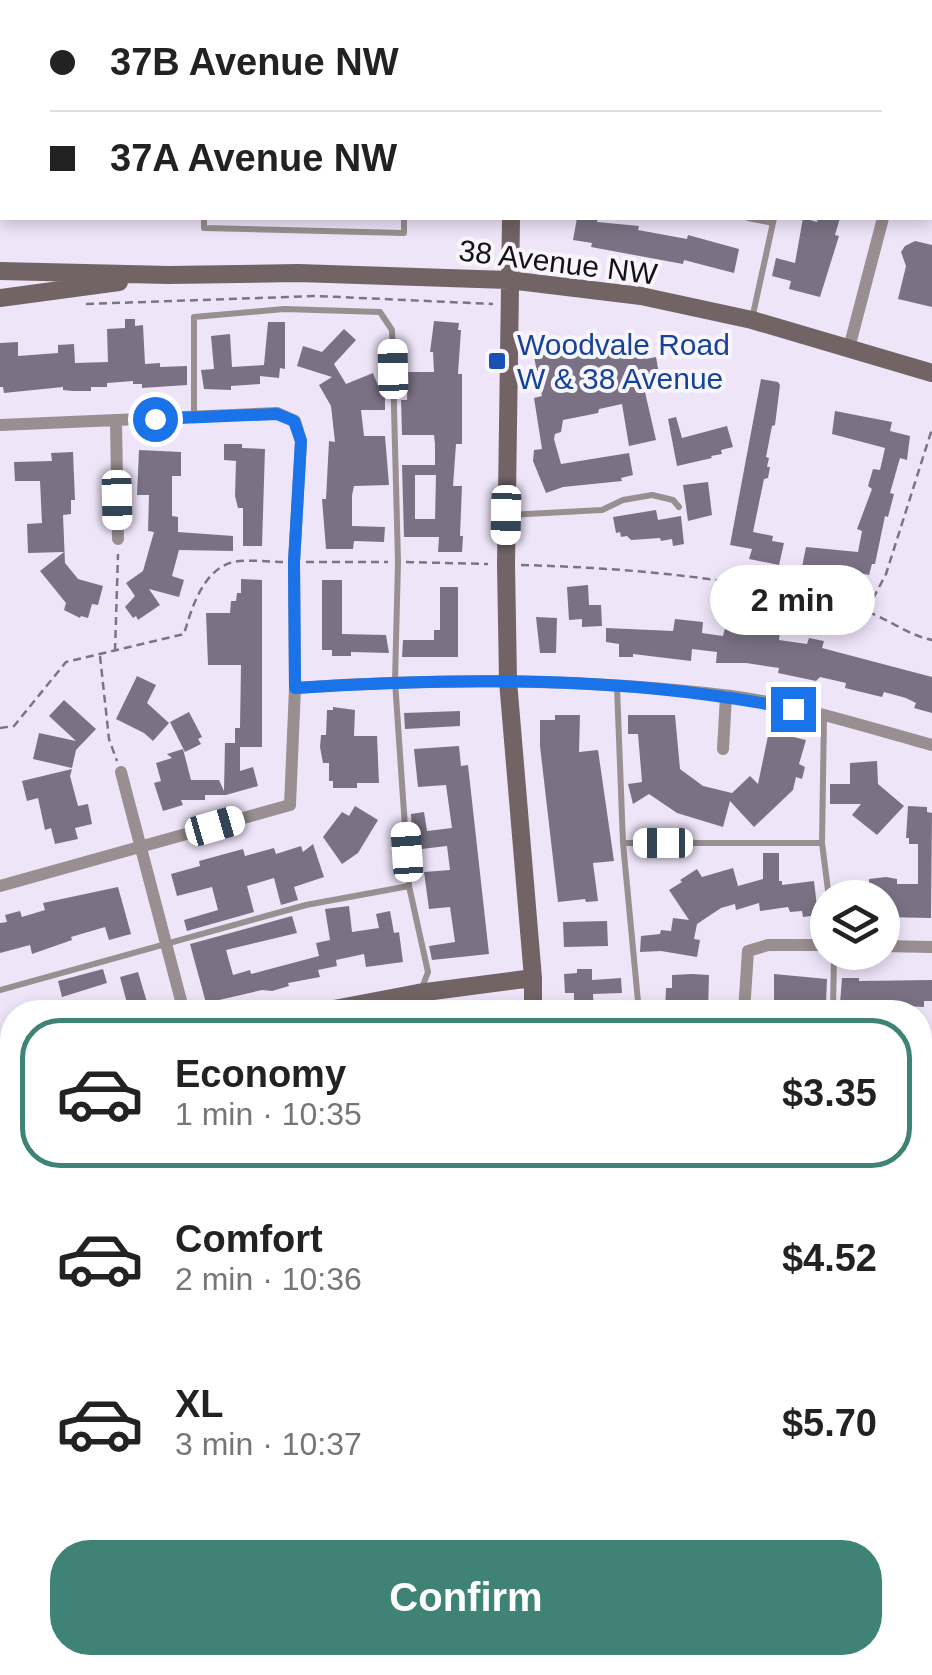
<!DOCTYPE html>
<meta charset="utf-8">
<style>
:root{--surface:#fff;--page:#f6f6f6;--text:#222;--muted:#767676;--line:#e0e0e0;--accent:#3f8376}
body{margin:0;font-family:Helvetica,sans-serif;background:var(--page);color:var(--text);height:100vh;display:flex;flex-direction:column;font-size:38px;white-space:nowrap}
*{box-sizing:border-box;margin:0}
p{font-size:32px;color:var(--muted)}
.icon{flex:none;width:55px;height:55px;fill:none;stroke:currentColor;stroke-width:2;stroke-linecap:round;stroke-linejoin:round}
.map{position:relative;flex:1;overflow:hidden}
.panel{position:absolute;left:0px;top:1000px;width:932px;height:675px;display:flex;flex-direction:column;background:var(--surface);border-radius:40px 40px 0 0;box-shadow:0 5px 15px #0003}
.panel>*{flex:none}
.banner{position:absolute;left:0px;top:0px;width:932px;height:220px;box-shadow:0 5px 15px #0003;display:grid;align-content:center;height:220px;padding:0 50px;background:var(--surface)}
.fabs{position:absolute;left:810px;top:880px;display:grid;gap:20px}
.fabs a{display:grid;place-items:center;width:90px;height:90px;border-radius:50%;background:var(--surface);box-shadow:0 5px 15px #0003;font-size:50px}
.end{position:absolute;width:45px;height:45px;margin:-22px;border:12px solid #1a73e8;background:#fff;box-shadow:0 0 0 5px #fff}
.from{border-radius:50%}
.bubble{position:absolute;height:70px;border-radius:35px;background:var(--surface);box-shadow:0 5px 15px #0003;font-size:32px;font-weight:700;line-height:70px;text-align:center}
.car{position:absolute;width:30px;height:60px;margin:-30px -15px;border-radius:12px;box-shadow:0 0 8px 2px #0007;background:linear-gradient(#fff 24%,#345 0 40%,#fff 0 76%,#345 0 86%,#fff 0)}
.banner b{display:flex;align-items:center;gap:35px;height:95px;font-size:38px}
.banner b+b{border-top:2px solid var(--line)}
.banner i{width:25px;height:25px;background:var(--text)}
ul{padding:18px 0 0;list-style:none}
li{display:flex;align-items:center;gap:30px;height:150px;margin:0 20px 15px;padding:0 30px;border:5px solid transparent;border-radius:40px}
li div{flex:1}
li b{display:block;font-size:38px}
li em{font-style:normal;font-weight:700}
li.on{border-color:var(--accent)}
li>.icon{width:90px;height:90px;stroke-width:1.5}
.primary-button{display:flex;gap:20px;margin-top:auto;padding:20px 50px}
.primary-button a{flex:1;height:115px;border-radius:40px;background:var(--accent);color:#fff;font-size:40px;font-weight:700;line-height:115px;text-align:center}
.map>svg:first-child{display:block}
</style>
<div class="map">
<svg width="932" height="1675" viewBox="0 0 932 1675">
<rect width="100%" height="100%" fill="#eee5f9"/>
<path fill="#7a7284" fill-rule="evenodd" d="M577 218H598L597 222 639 226 638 230 687 239 688 235 739 249 734 273 684 260 683 264 591 247 592 243 573 240Z
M803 218 817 222 818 218H840L835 235 839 236 820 297 789 289 791 281 772 276 776 258 795 263Z
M915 241 932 245V307L898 299 906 266 901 252 905 246Z
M125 319H135V326L143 325 145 364 160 363V367L187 366V385L142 388V384H133V381L107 383V387H91V391H73L63 390V387L4 393 3 387H0V343L18 342V356L58 353V345L74 344 75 363 108 362 107 329 125 328Z
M434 321 459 323 458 330H461L458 374H462V444H456L453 486H462L460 536H463L462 552H438L439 537H404L402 465H435V444L434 435H402L401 400H407L408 372H434L433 352H430ZM415 475H436L435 519H415Z
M268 322H285V369L280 368 279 378 260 376V384L231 386V390L204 389 201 370 214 369 211 336 230 334 232 367 264 365Z
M344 329 356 340 334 364 346 384 373 373 381 393H385V410H361L364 436H385L389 485 354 486 352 495V526L385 527 384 542 354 541 353 549H326L322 499H326L329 441 335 442 331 406 319 385 332 377 297 366 303 346 322 352Z
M587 343 588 347 609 343 611 352 622 349 623 357 644 353 646 359 656 357 659 374 642 379 656 440 629 446 622 404 599 409 598 413 563 420 561 432 555 434 554 439 561 464 629 453 633 475 621 478 622 481 563 487 546 493 533 461 534 450 542 449 534 398 542 396 534 357Z
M761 379 778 382 780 385 775 425 772 426 766 457 769 458 767 467H770L768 478 764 479 753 532 773 536 772 541 784 543 779 565 749 559 752 549 730 545Z
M835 411 892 422 890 431 910 436 907 460 900 458 890 493 894 494 888 517 885 516 875 564H872L869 575 849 571 847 580 813 573V570L802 567 806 547 858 552 862 531 857 529 872 489 868 486 873 469 880 470 885 448 832 434Z
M676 417 682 438 727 426 733 447 721 450 722 454 711 456 712 458 677 466 668 419Z
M224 444H242V448L265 449 262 546H243V508H238L235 496 236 461 224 460Z
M139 450 181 452V476H172V516L178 517V532L233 536V551L179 550 172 576 184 580 179 597 149 589 160 605 138 620 136 616 133 618 125 607 135 596 126 583 143 571 154 532 148 531 149 495H137Z
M73 452 75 500H71V514L63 515 65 563 78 579 103 586 98 605 92 604 88 618 81 616 80 618 64 610 66 603 40 571 64 552 28 553 27 524 42 523 40 481H15L14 462 52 461 51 453Z
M708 482 712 515 688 521 683 485Z
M656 510 658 520 681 516 684 544 673 546 672 539 661 541 660 538 631 540 627 536 621 537 620 532 616 533 613 517Z
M241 579 262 580V747H240V771L253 767 258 786 226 795H205V800H181L183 805 163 811 154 783 161 781 156 763 172 758 167 754 183 749 191 780H219L224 791 225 743H235V728H240L241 665H208L206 613H230L231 601H236L237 593H241Z
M322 580H342V634L386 635 389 653 351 652V656H332V650H322Z
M588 585 589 605H601L602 626 582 627V619L569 620 567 587Z
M440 587H458V657H402L403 640H434V630H440Z
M756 607 782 613 779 640 807 644 809 638 824 641 822 648 932 677V713L914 708 916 703 906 698 884 692 882 697 845 688 846 683 820 677 816 681 778 673 779 668 746 663H716L717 652 692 649 691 661 633 654V657H619V644L606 642V628L673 631 675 619 703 622 702 633 723 636 725 628 752 632Z
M536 617 557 618 556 653H540Z
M137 676 156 685 147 703 169 723 153 741 144 733 116 719Z
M64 700 96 729 76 750 72 768 33 759 39 733 76 741 49 716Z
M333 707 355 710 354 736H377L379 783H357V788H333V781H329V763H323L320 747 321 735H326L327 710H333Z
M460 711V726L405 729 404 713Z
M189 712 202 737 198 739 201 744 185 752 170 722Z
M555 715H580L579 752 598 750 614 861 593 863 598 901 586 902 585 899 558 902 540 746V720H555Z
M628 715H675L680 769 703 786 732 793 750 776 758 784 769 731 806 740 799 764 805 767 802 779 796 777 793 790 754 827 730 801 723 827 677 813 649 794 633 804 628 784 642 782 638 734H628Z
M459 746 461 766 468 765 489 954 432 960 429 946 455 942 450 907 429 909 424 872 450 870 447 846 413 850 411 814 424 812 427 831 452 828 446 785 418 787 414 749Z
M877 761 878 784 904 806 877 835 852 815 861 804H830V784H850V763Z
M72 769 70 776 78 806 88 804 92 824 75 828 78 839 55 844 51 828 45 830 38 798 27 801 22 781Z
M355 806 378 820 358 853 342 864 323 837 342 812 349 816Z
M908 806 927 807V812L932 813 931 918 882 917V898H836L835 890 869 886V879L886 877 897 879V884H918V844H909V838H906Z
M313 844 324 877 294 887 298 900 281 905 274 878 247 886 254 912 187 931 184 920 218 910 212 887 177 896 171 874 200 866 199 861 243 849 245 856 274 848 276 854 301 846 303 852Z
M763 853H779V881H782V885L814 881 818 915 803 917 802 911 790 912 788 907 760 911 759 903 736 910 735 904 721 908 697 924 694 939 700 940 697 957 661 951 640 952 641 936 660 934 661 930 671 931 673 918 689 920 669 890 682 882 680 880 697 869 702 877 733 868 738 886 763 879Z
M118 887 131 934 109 940 105 927 71 937 72 940 32 954 30 945 0 953V923L7 922 5 915 20 911 22 917 45 910 43 903Z
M349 906 352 932 379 928 376 914 390 911 394 933 399 932 403 962 366 967 364 954 336 960 337 966 318 970 320 977 288 983 289 986 272 991 262 990 206 1003 190 944 292 916 297 933 226 950 233 975 250 970 251 974 319 956 316 943 330 940 325 909Z
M607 921 608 946 564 947 563 922Z
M103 969 107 983 62 997 58 981Z
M577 969H592V980L621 978 622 993 593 994 594 1012H574V993H565L564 974 577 973Z
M138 972 150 1012H104V1009L127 1003 120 977Z
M692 974 709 975 708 1012H665L666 988H672V975Z
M774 974 827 979 826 1003 793 1000 792 1012H774Z
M842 978H859V981L932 980V1001H924V1007L840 1003Z
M932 1071V1201L920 1194V1173L928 1159H920V1085Z
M0 1268 12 1271V1318H7L0 1296Z
M12 1319V1396L0 1400V1321Z
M920 1396H932V1455H920Z"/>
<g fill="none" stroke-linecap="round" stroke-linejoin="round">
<path stroke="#7b7582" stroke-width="2.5" stroke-dasharray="8 5" stroke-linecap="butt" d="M86 304 317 296 493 304
M306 562H388
M406 562 488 564
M521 565C636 568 750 579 862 610 886 617 907 635 932 640
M867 610 886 574 932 429
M115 651 118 554
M100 656 109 739 117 761
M0 728 14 726 66 662 184 634C192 607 203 570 233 562 248 559 268 562 283 562"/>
<path stroke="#998e90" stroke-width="6" d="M407 2V0
M628 2V0
M930 176H932
M930 214H932
M204 218V228L404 233V218
M748 218 773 223
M752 319 774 218
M194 415V317L284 309 380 312 392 330 398 562 395 681 409 886 428 972 413 1012
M508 515 602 510 623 500 652 495 673 500 679 507
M617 687 623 843 639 1012
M824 715 822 843 829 898
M624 843H822
M0 990 306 905 409 886
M833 1012 834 952
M920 1051 932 1052
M0 1212 12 1209
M920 1249H932
M0 1417 12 1414"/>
<path stroke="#998e90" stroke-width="12" d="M121 0 122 2
M309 0V2
M899 0V2
M0 88 2 89
M849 348 883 218
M116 422 118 539
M0 425 277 413 295 421 301 441 294 562 295 688 290 805 0 886
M295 688C440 678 587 678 731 696 799 705 866 727 932 745
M723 749 726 696
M121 772 184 1012
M882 946 932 947
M744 1012 748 951 768 945H828
M920 1352H932
M161 1662 164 1675
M267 1675 287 1662"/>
<path stroke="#726365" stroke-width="18" d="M520 2V0
M511 218 506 564 508 681 533 978V1012
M0 271 169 275 298 273 508 280 641 296 752 320 932 373
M0 298 119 282
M318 1012 418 993 533 978
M0 1102 12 1099
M591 1662 597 1675
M0 1671 1 1675"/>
<path stroke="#302c35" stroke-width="2.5" d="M0 1534 12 1580
M0 1566 12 1611
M27 1662 30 1675"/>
</g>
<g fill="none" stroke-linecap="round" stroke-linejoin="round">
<path stroke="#1a73e8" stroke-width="12" d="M155 419 277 414 294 421 301 441 294 562 295 688C460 677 631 676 793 709"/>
</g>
<rect fill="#1a4fb4" stroke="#f8f5fd" stroke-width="4" x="487" y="351" width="20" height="20" rx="5"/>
<g text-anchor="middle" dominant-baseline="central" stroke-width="8" stroke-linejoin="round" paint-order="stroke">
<g font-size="30" fill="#141118" stroke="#f8f5fd">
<text transform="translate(558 262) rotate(7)">38 Avenue NW</text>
</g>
<g font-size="30" fill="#164399" stroke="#f8f5fd" text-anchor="start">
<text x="517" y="344">Woodvale Road<tspan x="517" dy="34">W &amp; 38 Avenue</tspan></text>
</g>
</g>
</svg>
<div class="fabs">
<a><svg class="icon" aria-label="layers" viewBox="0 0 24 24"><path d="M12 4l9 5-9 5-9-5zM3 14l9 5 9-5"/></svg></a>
</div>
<i class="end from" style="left:155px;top:419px"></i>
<i class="end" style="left:793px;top:709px"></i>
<div class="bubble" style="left:710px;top:565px;width:165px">2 min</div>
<i class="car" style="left:393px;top:369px;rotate:359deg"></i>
<i class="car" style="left:117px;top:500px;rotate:179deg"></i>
<i class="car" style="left:506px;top:515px;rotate:181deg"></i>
<i class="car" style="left:215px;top:826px;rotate:74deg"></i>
<i class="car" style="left:663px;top:843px;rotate:270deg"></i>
<i class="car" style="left:407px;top:852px;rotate:356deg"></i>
<div class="banner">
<b><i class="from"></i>37B Avenue NW</b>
<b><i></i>37A Avenue NW</b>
</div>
<section class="panel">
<ul>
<li class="on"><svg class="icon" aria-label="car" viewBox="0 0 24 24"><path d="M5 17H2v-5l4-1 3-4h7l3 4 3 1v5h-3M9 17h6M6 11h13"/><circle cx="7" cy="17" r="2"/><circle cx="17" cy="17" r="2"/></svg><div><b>Economy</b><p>1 min · 10:35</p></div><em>$3.35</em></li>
<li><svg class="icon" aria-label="car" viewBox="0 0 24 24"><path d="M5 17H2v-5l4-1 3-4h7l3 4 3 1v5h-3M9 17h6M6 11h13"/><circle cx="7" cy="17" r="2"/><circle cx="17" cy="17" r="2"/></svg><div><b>Comfort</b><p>2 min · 10:36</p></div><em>$4.52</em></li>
<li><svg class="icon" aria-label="car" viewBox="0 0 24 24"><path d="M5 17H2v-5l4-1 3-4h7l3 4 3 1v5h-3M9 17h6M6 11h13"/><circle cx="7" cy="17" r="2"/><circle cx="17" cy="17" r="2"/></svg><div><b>XL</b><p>3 min · 10:37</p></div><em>$5.70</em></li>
</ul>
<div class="primary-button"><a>Confirm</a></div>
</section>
</div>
